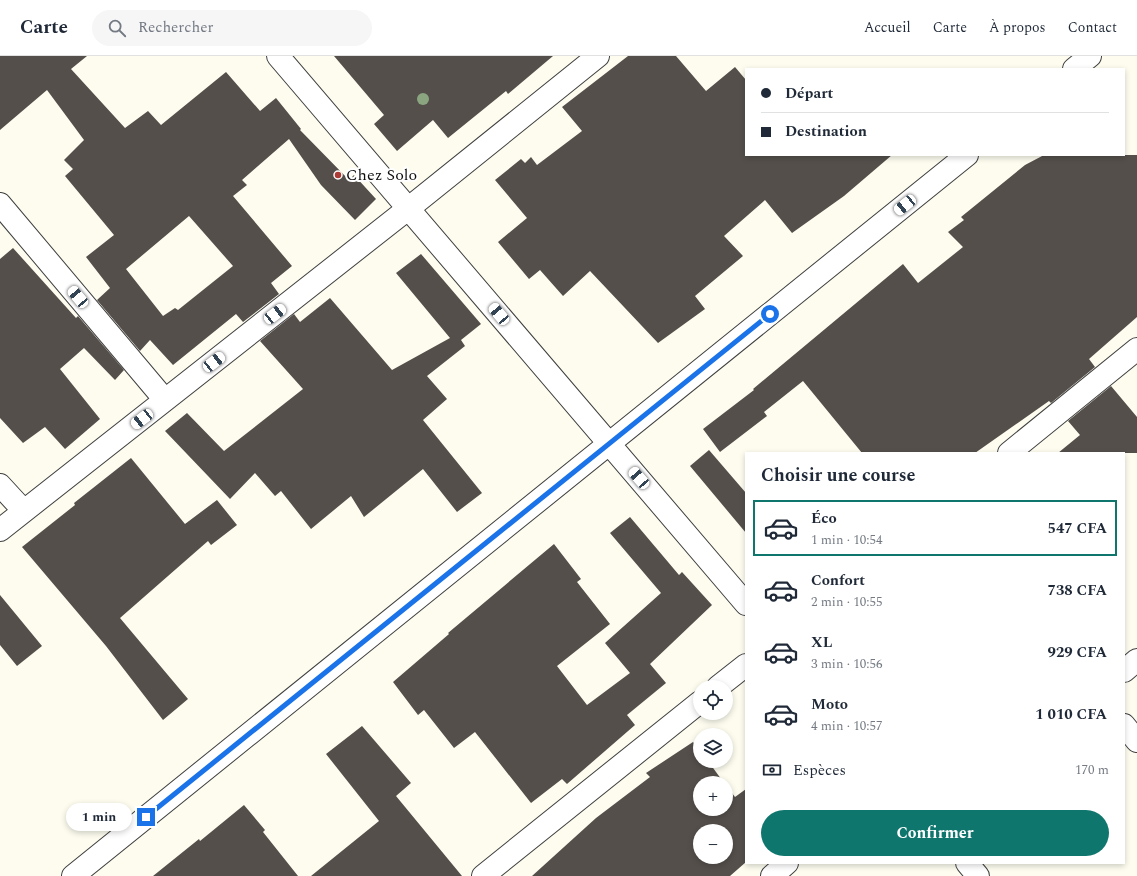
<!DOCTYPE html>
<html lang="fr">
<meta charset="utf-8">
<style>
:root{--surface:#fff;--page:#f6f6f7;--text:#1f2937;--muted:#747a83;--line:#e0e1e3;--accent:#0f766e}
body{margin:0;font-family:Spectral,serif;background:var(--page);color:var(--text);height:100vh;display:flex;flex-direction:column;font-size:15px;white-space:nowrap}
*{box-sizing:border-box;margin:0}
p{font-size:13px;color:var(--muted)}
.icon{flex:none;width:22px;height:22px;fill:none;stroke:currentColor;stroke-width:2;stroke-linecap:round;stroke-linejoin:round}
.map{position:relative;flex:1;overflow:hidden}
.panel{position:absolute;left:745px;top:396px;width:380px;height:412px;display:flex;flex-direction:column;background:var(--surface);border-radius:0px;box-shadow:0 2px 6px #0003}
.panel>*{flex:none}
.hud{position:absolute;left:745px;top:12px;width:380px;height:88px;border-radius:0px;box-shadow:0 2px 6px #0003;display:grid;align-content:center;height:88px;padding:0 16px;background:var(--surface)}
.tools{position:absolute;left:693px;top:624px;display:grid;gap:8px}
.tools a{display:grid;place-items:center;width:40px;height:40px;border-radius:50%;background:var(--surface);box-shadow:0 2px 6px #0003;font-size:20px}
.end{position:absolute;width:18px;height:18px;margin:-9px;border:5px solid #1a73e8;background:#fff;box-shadow:0 0 0 2px #fff}
.from{border-radius:50%}
.bubble{position:absolute;height:28px;border-radius:14px;background:var(--surface);box-shadow:0 2px 6px #0003;font-size:13px;font-weight:700;line-height:28px;text-align:center}
.car{position:absolute;width:12px;height:24px;margin:-12px -6px;border-radius:5px;box-shadow:0 0 3px 1px #0007;background:linear-gradient(#fff 24%,#345 0 40%,#fff 0 76%,#345 0 86%,#fff 0)}
.hud b{display:flex;align-items:center;gap:14px;height:38px;font-size:15px}
.hud b+b{border-top:1px solid var(--line)}
.hud i{width:10px;height:10px;background:var(--text)}
ul{padding:0;list-style:none}
li{display:flex;align-items:center;gap:12px;height:56px;margin:0 8px 6px;padding:0 8px;border:2px solid transparent;border-radius:0px}
li div{flex:1}
li b{display:block;font-size:15px}
li em{font-style:normal;font-weight:700}
li.active{border-color:var(--accent)}
li>.icon{width:36px;height:36px;stroke-width:1.5}
h2{padding:0 16px;font-size:18px;line-height:48px}
.pay{display:flex;align-items:center;gap:10px;height:44px;padding:0 16px;font-size:15px}
.pay p{margin-inline-start:auto}
.cta{display:flex;gap:8px;margin-top:auto;padding:8px 16px}
.cta a{flex:1;height:46px;border-radius:24px;background:var(--accent);color:#fff;font-size:16px;font-weight:700;line-height:46px;text-align:center}
header{display:flex;align-items:center;gap:24px;box-sizing:border-box;height:56px;padding:0 20px;background:var(--surface);border-bottom:1px solid var(--line)}
header strong{font-size:19px}
nav{display:flex;gap:22px;margin-inline-start:auto;font-size:14px}
.search{width:280px;height:36px;background:var(--page);display:flex;align-items:center;gap:10px;box-sizing:border-box;padding:0 14px;border-radius:22px;color:var(--muted);font-size:15px}
.map>svg:first-child{display:block}
</style>
<header>
<strong>Carte</strong>
<div class="search"><svg class="icon" aria-label="search" viewBox="0 0 24 24"><circle cx="10" cy="10" r="6"/><path d="M15 15l6 6"/></svg>Rechercher</div>
<nav><a>Accueil</a><a>Carte</a><a>À propos</a><a>Contact</a></nav>
</header>
<div class="map">
<svg width="1137" height="820" viewBox="0 0 1137 820">
<rect width="100%" height="100%" fill="#fdfcef"/>
<path fill="#544f4b" fill-rule="evenodd" d="M0 0H87L71 13 125 72 148 55 161 69 226 16 260 55 276 42 301 73 300 74 349 124 354 119 376 143 355 164 321 129 289 83 242 124 247 129 233 140 292 210 271 227 279 238 243 266 236 258 173 309 150 284 140 295 97 244 110 232 86 201 114 179 65 120 73 113 64 104 84 84 47 34 0 74ZM189 160 233 210 178 254 175 252 163 260 126 213Z
M334 0H553L508 38 506 35 448 82 433 64 397 95 374 68 384 59Z
M628 0H676L706 35 735 11 746 24V99H892L844 140 792 177 765 144 724 180 743 200 695 240 705 253 658 287 590 215 563 240 540 214 529 223 498 186 527 162 495 124 521 103 525 107 531 101 537 109 582 75 562 51Z
M1044 99H1137V261L1089 303 1095 311 1051 347 1049 345 975 397H862L803 325 764 356 767 360 720 396 703 373 754 334 753 333 903 208 918 227 963 191 948 176 964 164 961 161 1025 109Z
M13 192 76 262 78 260 124 314 115 324 84 292 60 313 100 363 65 393 45 371 23 387 0 362V203Z
M421 198 481 268 461 284 465 290 427 320 447 343 423 364 482 437 457 456 423 413 364 461 351 440 311 473 281 435 275 440 255 417 230 443 165 375 187 357 224 395 303 333 260 285 294 258 300 266 330 242 392 314 450 282 396 217Z
M1111 330 1137 361V397H1058L1080 379 1068 365Z
M709 394 746 437V477L690 410Z
M131 402 185 468 217 444 237 469 211 489 208 485 120 562 188 643 163 664 106 590 22 491 75 449 74 447Z
M630 461 679 519 682 516 712 549 650 608 666 627 627 659 635 669 567 728 562 723 531 747 475 676 454 692 424 654 418 659 393 626 449 578 448 577 554 488 581 523 577 526 610 568 557 610 587 649 630 617 605 587 661 537 610 477Z
M0 539 42 590 17 610 0 589Z
M362 670 411 727 396 740 462 820H311L379 765 326 698Z
M693 686 700 695V705H708L724 727H700V753H726V729L735 741 746 733V806L730 820H532L596 762 650 721 646 717ZM700 775H726V801H700Z
M244 749 265 774 263 776 298 820H153L199 783 200 785Z"/>
<g fill="none" stroke-linecap="round" stroke-linejoin="round">
<g stroke="#404040" stroke-width="24">
<path id="minor" d="M278 0 746 548
M1074 13 1090 0
M0 148 165 344
M1009 397 1137 293
M0 429 23 454
M0 474 409 152 598 0
M1124 615 1137 604
M718 631 746 609
M1124 669 1137 685
M967 807 978 820
M73 820 967 99
M483 820 700 646
M772 820 787 807"/>
</g>
<use href="#minor" stroke="#fff" stroke-width="22"/>
</g>
<circle fill="#8aa580" cx="423" cy="43" r="6"/>
<g fill="none" stroke-linecap="round" stroke-linejoin="round">
<path stroke="#1a73e8" stroke-width="5" d="M146 761 770 258"/>
</g>
<circle fill="#ac3b36" stroke="#fff" stroke-width="1.5" cx="338" cy="119" r="4"/>
<g text-anchor="middle" dominant-baseline="central" stroke-width="4" stroke-linejoin="round" paint-order="stroke">
<g font-size="16" fill="#0d0d0d" stroke="#fff" text-anchor="start">
<text x="346" y="119">Chez Solo</text>
</g>
</g>
</svg>
<div class="tools">
<a><svg class="icon" aria-label="locate" viewBox="0 0 24 24"><circle cx="12" cy="12" r="6"/><path d="M12 2v4M12 18v4M2 12h4M18 12h4"/></svg></a>
<a><svg class="icon" aria-label="layers" viewBox="0 0 24 24"><path d="M12 4l9 5-9 5-9-5zM3 14l9 5 9-5"/></svg></a>
<a>+</a>
<a>−</a>
</div>
<i class="end from" style="left:770px;top:258px"></i>
<i class="end" style="left:146px;top:761px"></i>
<div class="bubble" style="left:66px;top:747px;width:66px">1 min</div>
<i class="car" style="left:905px;top:149px;rotate:231deg"></i>
<i class="car" style="left:78px;top:241px;rotate:320deg"></i>
<i class="car" style="left:275px;top:258px;rotate:52deg"></i>
<i class="car" style="left:499px;top:258px;rotate:320deg"></i>
<i class="car" style="left:214px;top:306px;rotate:52deg"></i>
<i class="car" style="left:142px;top:363px;rotate:232deg"></i>
<i class="car" style="left:639px;top:422px;rotate:319deg"></i>
<div class="hud">
<b><i class="from"></i>Départ</b>
<b><i></i>Destination</b>
</div>
<section class="panel">
<h2>Choisir une course</h2>
<ul>
<li class="active"><svg class="icon" aria-label="car" viewBox="0 0 24 24"><path d="M5 17H2v-5l4-1 3-4h7l3 4 3 1v5h-3M9 17h6M6 11h13"/><circle cx="7" cy="17" r="2"/><circle cx="17" cy="17" r="2"/></svg><div><b>Éco</b><p>1 min · 10:54</p></div><em>547 CFA</em></li>
<li><svg class="icon" aria-label="car" viewBox="0 0 24 24"><path d="M5 17H2v-5l4-1 3-4h7l3 4 3 1v5h-3M9 17h6M6 11h13"/><circle cx="7" cy="17" r="2"/><circle cx="17" cy="17" r="2"/></svg><div><b>Confort</b><p>2 min · 10:55</p></div><em>738 CFA</em></li>
<li><svg class="icon" aria-label="car" viewBox="0 0 24 24"><path d="M5 17H2v-5l4-1 3-4h7l3 4 3 1v5h-3M9 17h6M6 11h13"/><circle cx="7" cy="17" r="2"/><circle cx="17" cy="17" r="2"/></svg><div><b>XL</b><p>3 min · 10:56</p></div><em>929 CFA</em></li>
<li><svg class="icon" aria-label="car" viewBox="0 0 24 24"><path d="M5 17H2v-5l4-1 3-4h7l3 4 3 1v5h-3M9 17h6M6 11h13"/><circle cx="7" cy="17" r="2"/><circle cx="17" cy="17" r="2"/></svg><div><b>Moto</b><p>4 min · 10:57</p></div><em>1 010 CFA</em></li>
</ul>
<div class="pay"><svg class="icon" aria-label="cash" viewBox="0 0 24 24"><path d="M3 7h18v10H3z"/><circle cx="12" cy="12" r="2"/></svg>Espèces<p>170 m</p></div>
<div class="cta"><a>Confirmer</a></div>
</section>
</div>
